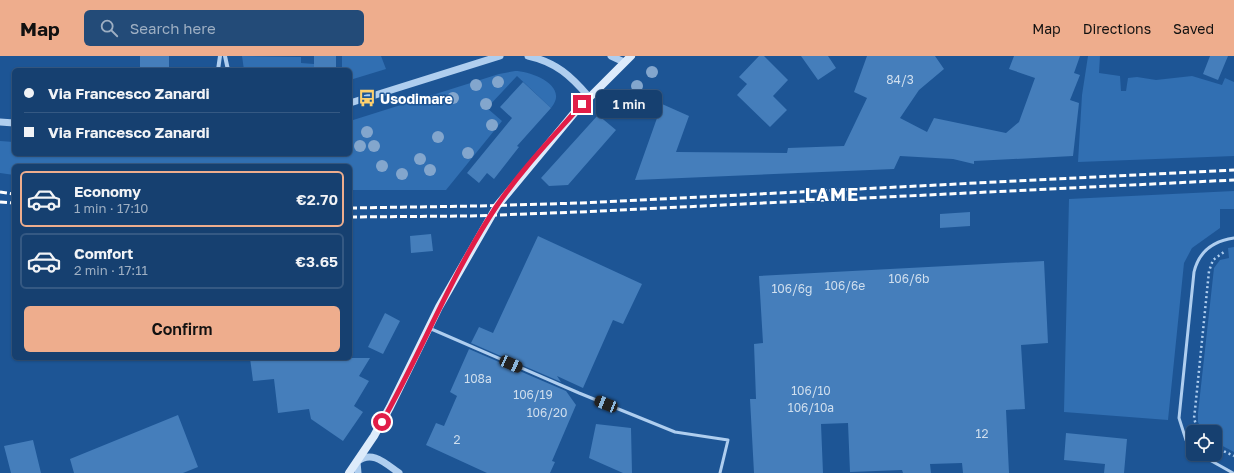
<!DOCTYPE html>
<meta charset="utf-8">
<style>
:root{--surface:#164070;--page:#234b78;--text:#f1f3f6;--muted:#9eafc3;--line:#355983;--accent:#eead8d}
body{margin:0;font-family:"Golos Text",sans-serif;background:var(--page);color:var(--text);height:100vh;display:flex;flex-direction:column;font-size:15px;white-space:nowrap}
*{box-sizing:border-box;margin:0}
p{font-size:13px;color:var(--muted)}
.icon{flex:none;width:22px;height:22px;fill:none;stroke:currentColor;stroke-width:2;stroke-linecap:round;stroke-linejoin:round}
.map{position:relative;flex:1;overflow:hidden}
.side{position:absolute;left:12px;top:108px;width:340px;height:196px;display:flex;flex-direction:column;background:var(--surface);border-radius:6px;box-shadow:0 1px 3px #0004,0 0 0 1px var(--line)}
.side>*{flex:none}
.hud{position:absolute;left:12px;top:12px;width:340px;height:88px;border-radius:6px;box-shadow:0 1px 3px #0004,0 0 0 1px var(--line);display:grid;align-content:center;height:88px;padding:0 12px;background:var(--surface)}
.buttons{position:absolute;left:1186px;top:369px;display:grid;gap:8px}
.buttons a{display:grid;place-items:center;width:36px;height:36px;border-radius:6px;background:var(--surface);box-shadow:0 1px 3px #0004,0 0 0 1px var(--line);font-size:20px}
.end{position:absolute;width:18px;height:18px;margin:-9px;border:5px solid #e11d48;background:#fff;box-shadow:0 0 0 2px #fff}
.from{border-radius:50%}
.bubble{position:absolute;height:28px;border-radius:6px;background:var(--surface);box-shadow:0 1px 3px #0004,0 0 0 1px var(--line);font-size:13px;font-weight:600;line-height:28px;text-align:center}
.car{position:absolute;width:12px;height:24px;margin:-12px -6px;border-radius:5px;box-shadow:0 0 3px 1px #0007;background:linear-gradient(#222 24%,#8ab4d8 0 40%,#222 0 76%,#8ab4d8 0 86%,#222 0)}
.hud b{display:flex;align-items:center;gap:14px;height:38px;font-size:15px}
.hud b+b{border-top:1px solid var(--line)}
.hud i{width:10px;height:10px;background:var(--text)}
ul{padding:7px 0 0;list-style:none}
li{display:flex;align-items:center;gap:12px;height:56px;margin:0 8px 6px;padding:0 4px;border:2px solid var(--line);border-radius:6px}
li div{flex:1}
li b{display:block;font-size:15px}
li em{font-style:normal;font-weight:600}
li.selected{border-color:var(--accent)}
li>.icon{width:36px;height:36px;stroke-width:1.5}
.cta{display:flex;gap:8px;margin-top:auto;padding:8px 12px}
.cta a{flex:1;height:46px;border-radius:6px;background:var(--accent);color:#111;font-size:16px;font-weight:600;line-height:46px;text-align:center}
header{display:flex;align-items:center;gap:24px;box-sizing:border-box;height:56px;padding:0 20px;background:var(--accent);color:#111}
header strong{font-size:19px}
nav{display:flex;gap:22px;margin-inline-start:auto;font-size:14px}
.search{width:280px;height:36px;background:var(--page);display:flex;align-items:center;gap:10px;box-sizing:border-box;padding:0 14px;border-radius:6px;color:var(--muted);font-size:15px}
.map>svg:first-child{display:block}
</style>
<header>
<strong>Map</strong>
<div class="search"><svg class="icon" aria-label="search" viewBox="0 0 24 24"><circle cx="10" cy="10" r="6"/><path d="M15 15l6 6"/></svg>Search here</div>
<nav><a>Map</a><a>Directions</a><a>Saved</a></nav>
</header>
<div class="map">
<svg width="1234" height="417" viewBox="0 0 1234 417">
<rect width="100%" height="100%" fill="#1d5595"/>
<path fill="#316fb2" d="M242 0 301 1V7L314 8V14H244Z
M342 0H381L386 13 350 24V14H342Z
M1088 0H1100L1099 17 1120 20 1121 35H1126L1128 22 1137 21 1156 24 1192 20 1222 29 1225 22 1234 26V100L1078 106 1082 39Z
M515 15C531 15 570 30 551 52L517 20 487 52 502 65 446 134H350V110H14V119L0 117V85L14 86V98H350V65L499 18Z
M1234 135V153H1220V172L1192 192 1184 207 1168 364 1064 356 1069 143Z
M1234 191V396L1215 386V376H1203L1198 366V357L1214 212 1220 204 1229 202 1228 192Z"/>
<path fill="#457ebb" d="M140 0H169V14H140Z
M314 0H336V14H314Z
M759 0H764L788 24 773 40 787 54 770 71 737 39 747 28 739 21Z
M801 0H828L836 12 818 24Z
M867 0H935L944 13 919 34 900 62 927 76 934 62 1006 77 1019 66 1035 22 1009 13 1014 0H1080L1074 17 1080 19 1070 44 1079 47 1073 100 974 105V108L953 103 900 100 894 113 635 124 662 48 689 60 676 96 787 97 788 92 844 90 867 42 854 36Z
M1210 0H1228L1218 24 1203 18Z
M523 26 551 52 517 90 519 91 494 123 487 117 479 127 467 117 512 62 500 51Z
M598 59 616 74 568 129 549 130 541 122Z
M970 156V170L940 172V158Z
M431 178 433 195 411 197 410 180Z
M538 180 642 228 623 268 613 264 583 332 557 320 561 326 471 287 479 271 493 277Z
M1044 205 1048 287 1021 289 1025 353 1006 354 1009 417H963L962 407 930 408 931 417H903L902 414 850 416 848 367 821 368 823 417H754L750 343H756L754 288 763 287 759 220Z
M385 257 400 265 383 298 368 291Z
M469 293 566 335 576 349 552 405 555 406 550 417H487L426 389 436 367 444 370 457 340 450 336Z
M250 302H370L359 320 369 325 354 350 363 356 343 385 311 363 309 353 278 357 274 323 253 325Z
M178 359 198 411 183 417H74L70 403Z
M596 368 631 372 632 417H623L589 402Z
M1066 377 1127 383 1124 417H1104L1105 408 1064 404Z
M33 384 41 417H11L4 390Z"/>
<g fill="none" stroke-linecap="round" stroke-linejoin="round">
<path stroke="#afceef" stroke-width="2.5" stroke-dasharray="2 3" stroke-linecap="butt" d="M1198 376 1194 362 1195 354 1209 215 1213 204 1224 196
M1215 391 1234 400"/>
<path stroke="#afceef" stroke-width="3" d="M429 272 579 337 675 376 728 384 720 417
M1193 393 1186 384 1179 362 1194 216C1199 195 1213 185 1234 182
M1199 398 1233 417"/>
<path stroke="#afceef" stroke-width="4" d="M225 0 228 14
M218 14 220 0"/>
<path stroke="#afceef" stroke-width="7" d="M528 0C556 6 571 20 589 41
M611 0 624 6
M350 47 500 0
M0 66 14 67
M358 417 357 406C372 393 386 408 399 417"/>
<path stroke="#ddebfb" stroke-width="8" d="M349 417 374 380 390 351 439 251 497 150 575 56 631 0"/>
<path stroke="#fff" stroke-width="3" stroke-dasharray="7 3" stroke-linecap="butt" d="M0 136 14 138
M0 146 14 147
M350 152 477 150 581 147 1234 114
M350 161 471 160 580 156 1234 124"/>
</g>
<g fill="#83a6cd">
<circle cx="652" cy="16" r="6"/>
<circle cx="498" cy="26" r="6"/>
<circle cx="476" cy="29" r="6"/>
<circle cx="637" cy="30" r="6"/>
<circle cx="647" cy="40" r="6"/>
<circle cx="453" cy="42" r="6"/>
<circle cx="486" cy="48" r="6"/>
<circle cx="492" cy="69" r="6"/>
<circle cx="367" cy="76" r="6"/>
<circle cx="438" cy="81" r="6"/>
<circle cx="360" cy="90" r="6"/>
<circle cx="374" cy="90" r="6"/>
<circle cx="468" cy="97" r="6"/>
<circle cx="420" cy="103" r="6"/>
<circle cx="382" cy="110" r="6"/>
<circle cx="430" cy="114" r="6"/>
<circle cx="402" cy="118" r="6"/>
</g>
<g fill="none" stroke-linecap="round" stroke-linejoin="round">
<path stroke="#e11d48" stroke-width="5" d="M382 366C422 295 451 219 496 151 521 114 553 81 582 48"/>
</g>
<defs>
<g id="bus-bare" transform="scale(1.38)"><path d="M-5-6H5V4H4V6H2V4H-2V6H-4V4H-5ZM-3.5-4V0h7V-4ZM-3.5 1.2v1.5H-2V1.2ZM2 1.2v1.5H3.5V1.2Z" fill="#fed06e" stroke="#1d5595" stroke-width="2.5" paint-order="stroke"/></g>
</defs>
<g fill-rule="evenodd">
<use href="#bus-bare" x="367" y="42"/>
</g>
<g text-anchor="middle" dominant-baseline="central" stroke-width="3" stroke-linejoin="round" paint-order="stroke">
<g font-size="12" fill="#d0dfee">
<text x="900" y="23">84/3</text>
<text x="909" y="222">106/6b</text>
<text x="845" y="229">106/6e</text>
<text x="792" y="232">106/6g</text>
<text x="478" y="322">108a</text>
<text x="811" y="334">106/10</text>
<text x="533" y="338">106/19</text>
<text x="811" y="351">106/10a</text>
<text x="547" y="356">106/20</text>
<text x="982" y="377">12</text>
<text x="457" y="383">2</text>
</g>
<g font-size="14" font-weight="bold" fill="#fff" stroke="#1d5595" text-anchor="start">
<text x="380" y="42">Usodimare</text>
</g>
<g font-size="18" font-weight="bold" letter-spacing="1" fill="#fff" stroke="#1d5595">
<text x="832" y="138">LAME</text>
</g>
</g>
</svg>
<div class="buttons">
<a><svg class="icon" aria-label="locate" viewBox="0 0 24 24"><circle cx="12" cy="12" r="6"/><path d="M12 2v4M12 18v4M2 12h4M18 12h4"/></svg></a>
</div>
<i class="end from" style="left:382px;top:366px"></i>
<i class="end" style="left:582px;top:48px"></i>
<div class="bubble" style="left:596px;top:34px;width:66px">1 min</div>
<i class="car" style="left:511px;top:308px;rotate:114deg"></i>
<i class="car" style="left:606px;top:348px;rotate:292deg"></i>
<div class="hud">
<b><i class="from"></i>Via Francesco Zanardi</b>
<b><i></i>Via Francesco Zanardi</b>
</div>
<section class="side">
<ul>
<li class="selected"><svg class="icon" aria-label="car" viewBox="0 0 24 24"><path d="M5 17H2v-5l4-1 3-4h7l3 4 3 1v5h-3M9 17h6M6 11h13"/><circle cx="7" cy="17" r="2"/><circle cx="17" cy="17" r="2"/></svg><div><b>Economy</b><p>1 min · 17:10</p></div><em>€2.70</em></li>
<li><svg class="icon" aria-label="car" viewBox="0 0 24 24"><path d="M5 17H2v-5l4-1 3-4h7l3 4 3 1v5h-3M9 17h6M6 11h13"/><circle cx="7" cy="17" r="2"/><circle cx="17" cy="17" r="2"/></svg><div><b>Comfort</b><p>2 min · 17:11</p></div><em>€3.65</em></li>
</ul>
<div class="cta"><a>Confirm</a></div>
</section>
</div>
